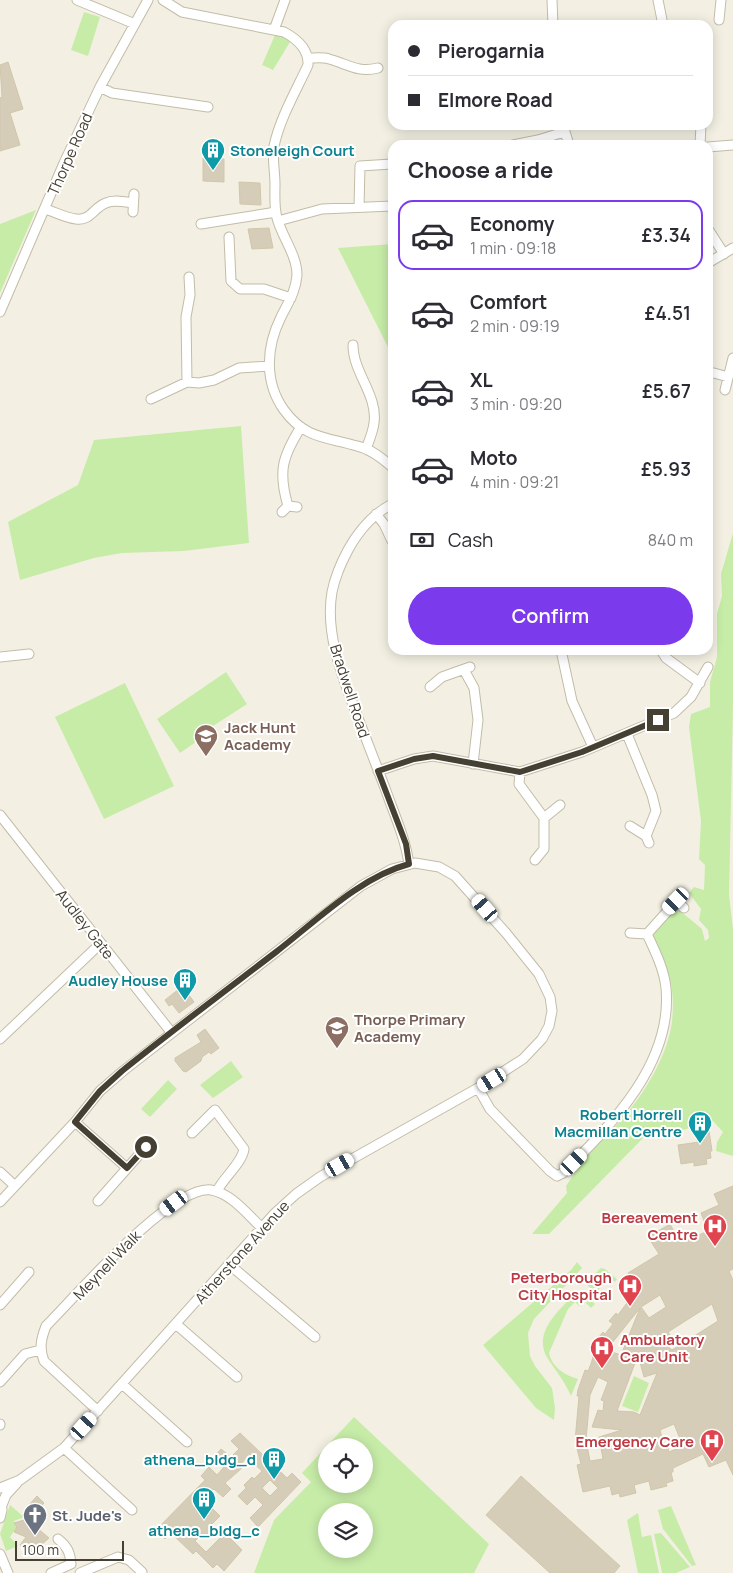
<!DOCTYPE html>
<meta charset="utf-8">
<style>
:root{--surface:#fff;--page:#f7f7f7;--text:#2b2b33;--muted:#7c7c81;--line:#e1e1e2;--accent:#7c3aed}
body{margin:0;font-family:Manrope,sans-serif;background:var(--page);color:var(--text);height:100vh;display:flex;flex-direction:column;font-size:19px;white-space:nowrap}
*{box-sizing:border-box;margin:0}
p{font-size:16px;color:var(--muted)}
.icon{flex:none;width:28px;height:28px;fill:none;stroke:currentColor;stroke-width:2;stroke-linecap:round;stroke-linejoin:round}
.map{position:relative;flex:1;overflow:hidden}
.panel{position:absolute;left:388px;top:140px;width:325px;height:515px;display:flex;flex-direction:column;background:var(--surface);border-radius:15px;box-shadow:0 2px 12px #0003}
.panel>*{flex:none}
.top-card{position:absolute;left:388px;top:20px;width:325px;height:110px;border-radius:15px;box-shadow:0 2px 12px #0003;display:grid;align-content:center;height:110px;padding:0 20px;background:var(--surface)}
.fabs{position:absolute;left:318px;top:1438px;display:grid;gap:10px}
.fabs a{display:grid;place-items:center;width:55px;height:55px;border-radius:50%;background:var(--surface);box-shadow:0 2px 12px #0003;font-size:25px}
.scale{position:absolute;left:15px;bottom:12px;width:109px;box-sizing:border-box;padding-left:5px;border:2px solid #464033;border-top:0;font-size:14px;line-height:18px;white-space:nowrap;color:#464033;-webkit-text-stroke:4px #fff;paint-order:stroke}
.end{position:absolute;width:22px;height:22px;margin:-11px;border:6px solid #464033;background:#fff;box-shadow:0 0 0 2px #fff}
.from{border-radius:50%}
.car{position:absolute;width:15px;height:30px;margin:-15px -8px;border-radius:6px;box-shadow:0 0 4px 1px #0007;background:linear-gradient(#fff 24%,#345 0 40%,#fff 0 76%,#345 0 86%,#fff 0)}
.top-card b{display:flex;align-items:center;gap:18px;height:48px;font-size:19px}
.top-card b+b{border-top:1px solid var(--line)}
.top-card i{width:12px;height:12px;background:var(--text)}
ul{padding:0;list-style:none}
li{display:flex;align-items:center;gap:15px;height:70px;margin:0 10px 8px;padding:0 10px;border:2px solid transparent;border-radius:15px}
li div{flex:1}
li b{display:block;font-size:19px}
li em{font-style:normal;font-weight:600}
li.on{border-color:var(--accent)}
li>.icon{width:45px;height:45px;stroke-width:1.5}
h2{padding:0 20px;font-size:22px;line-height:60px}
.pay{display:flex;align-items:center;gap:12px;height:55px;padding:0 20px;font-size:19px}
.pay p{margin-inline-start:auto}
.button{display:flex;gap:10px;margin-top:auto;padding:10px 20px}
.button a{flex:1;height:58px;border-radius:30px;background:var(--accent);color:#fff;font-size:20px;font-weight:600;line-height:58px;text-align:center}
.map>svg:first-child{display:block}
</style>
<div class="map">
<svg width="733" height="1573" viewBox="0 0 733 1573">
<rect width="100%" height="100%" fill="#f3f0e3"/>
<path fill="#c7eca8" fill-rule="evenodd" d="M84 12 100 17 88 56 71 50Z
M275 35 284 37 290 42 273 70 262 65Z
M36 210 0 293V224Z
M392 244V355L338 248Z
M241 426 249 543 184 551 122 553 94 558 20 580 8 522 78 485 94 440Z
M733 533V706L729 895 733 929V1156L716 1151 717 1142 723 1132 713 1121 680 1131 651 1130 549 1234H532L567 1193 566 1186C572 1177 579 1167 586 1158 597 1144 611 1132 622 1119 645 1093 668 1055 672 1021 674 1002 673 982 665 964 662 956 653 945 654 936 654 929 673 910 679 910L702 929 705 941 709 938 708 930 699 920 701 909 689 893 694 887 704 890 705 865 699 859 701 821 689 727 691 714 710 707V682L717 657V614L722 596 721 574Z
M226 672 247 704 210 728 212 731 180 753 157 719Z
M125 683 174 786 104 819 55 717Z
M231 1061 243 1077 213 1098 200 1085Z
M168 1080 177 1089 150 1117 141 1109Z
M577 1262 582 1268 534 1319 528 1333 530 1356 535 1366 552 1388 555 1408 554 1420 536 1408 483 1345 571 1270Z
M601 1268 605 1269 617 1279 615 1282 609 1277 596 1293 585 1283Z
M580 1291 595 1304 591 1308 584 1301 579 1306 575 1302 568 1309 549 1353C552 1367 564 1375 578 1379L571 1396C565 1382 556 1371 548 1359 531 1333 560 1309 577 1292Z
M634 1376 649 1383 638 1412 622 1406Z
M354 1417 489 1544 474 1573H254L274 1520 311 1482 302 1473 326 1447V1484H364V1446H327ZM326 1511H364V1549H326Z
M10 1505 24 1517 14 1521 17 1527 10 1537 18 1546 6 1551 0 1534Z
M671 1506 696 1565 692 1566 663 1529 658 1510Z
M638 1513 642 1537 651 1535 659 1573H638L627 1520Z
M661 1533 690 1567 676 1573H662L654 1534Z"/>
<path fill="#d6cdb8" stroke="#d1c6ab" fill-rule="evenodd" d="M8 62 23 109 10 113 20 145 0 151V98L2 97 0 65Z
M203 158 224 159V182L203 181Z
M239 182 260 183 261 205 240 204Z
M269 228 273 248 252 249 248 229Z
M179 989 185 998 189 995 194 1002 179 1013 172 1004 169 1006 165 1000Z
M205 1029 219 1048 211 1054 209 1052 202 1057 201 1061 186 1072 183 1071 175 1061V1058L201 1042 197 1035Z
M708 1124 712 1151H710L711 1158 706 1159 707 1164 694 1166V1162L681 1164 678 1145 699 1142 696 1126Z
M733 1186V1269L729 1271 733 1280V1475L726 1460 709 1467 703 1454 673 1468V1472H671L673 1481 666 1483 667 1486 651 1490 649 1481 634 1485 636 1493 620 1497 619 1493 612 1495 610 1486 583 1492 577 1465 581 1464 575 1441 579 1396H577L578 1390 585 1370 588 1371 591 1364 599 1337 603 1332 605 1334 613 1324 609 1321 616 1313 618 1315 638 1288 628 1273 659 1254 648 1237 670 1224 680 1243 708 1231 701 1213 719 1205 714 1194ZM660 1295 666 1307 649 1318 641 1307ZM712 1304 718 1321 672 1350 661 1341 670 1335 668 1332ZM640 1308 621 1355 609 1351 612 1343ZM638 1355 644 1377 657 1373 640 1415 634 1412 617 1411ZM598 1377 608 1382 601 1400 604 1401 603 1411 598 1410 592 1427 622 1430 599 1437 603 1459 590 1461 586 1440 590 1395ZM674 1424 683 1446 669 1452 667 1445 664 1446 660 1430Z
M240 1433 287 1478 292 1473 301 1482 258 1527 250 1518 263 1505 255 1497 247 1505 238 1496 246 1488 244 1485 252 1477 254 1479 262 1471 247 1457 240 1465 242 1468 225 1483 231 1489 223 1497 214 1489 195 1508 203 1516 211 1507 220 1516 211 1525 214 1528 206 1535 203 1533 195 1541 206 1552 225 1533 242 1550 224 1571 217 1564 213 1568 196 1551 193 1554 171 1533 165 1539 156 1530 205 1480 201 1476 209 1467 217 1475 224 1467 214 1457 221 1449 231 1457 239 1449 231 1441ZM270 1480 278 1488 270 1496 262 1488Z
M521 1476 620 1566 614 1573H550L486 1515Z
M37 1496 44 1503 36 1512 29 1505Z
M24 1520 29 1523 30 1522 49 1538 31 1554 20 1545 26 1537 14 1532 17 1527 14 1523Z"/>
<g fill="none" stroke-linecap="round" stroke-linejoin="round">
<g stroke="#c2bca8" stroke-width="11">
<path id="minor" d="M77 0 135 24
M163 0 182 12 284 32C297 39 309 49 308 65 296 91 280 118 274 146 272 158 275 172 275 184 275 195 274 207 277 218 282 237 297 255 297 275 296 291 288 303 281 317 266 347 264 382 284 410 305 439 327 437 357 446 371 449 382 458 392 467
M552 0 553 25
M658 0 663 25
M719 20 721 0
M274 30 285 0
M309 58C315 58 323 57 329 59 348 64 357 73 378 68
M100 87 112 93 208 107
M563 125 569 145
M513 145 538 140 564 132
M700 145 701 125
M708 147 733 145
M359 207 360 166 392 164
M45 209C55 212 66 218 76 219 91 221 94 207 106 203 114 199 125 202 133 203
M133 212 134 194
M278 221 322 209 392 206
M201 224 276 212
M708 229 724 254
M229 237 231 281 240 289H264L291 298
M708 263 733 248
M0 312 64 163 100 87 148 0
M353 345C353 373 378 395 374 423 373 432 369 441 366 449
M708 374 714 373 728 377
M187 382 186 317 190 295 189 277
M725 390 733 358
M151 399 187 382 199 383 214 380 239 368 269 366
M392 504C373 514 359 530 348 550 341 563 335 577 332 592 325 632 341 673 355 710 365 736 375 762 385 788 394 814 405 837 409 864
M288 506C278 472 282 457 301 427
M282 512 288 506 297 507
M376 514 384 524 392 541
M561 650 572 701 593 747
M661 650 666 658 700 683
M0 657 29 654
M464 670 474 688 478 720 473 764
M430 687 442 677 470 667
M627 734 652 795 656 811 646 836
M378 771 414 759 433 756 520 772 582 752 674 713 691 697 708 667
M520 772 519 784 544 818V849L535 860
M0 815 171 1032
M544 818 560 805
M630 826 646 836 649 843
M676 901 684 908
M630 933 647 934
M647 934 682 895
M0 1039 101 943
M478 1088 490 1109 550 1171 557 1176 563 1173C612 1124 673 1063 666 988 664 969 655 951 647 934
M75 1122 127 1168
M192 1133 215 1110 244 1149C242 1163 224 1177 217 1191
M0 1172 14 1185
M98 1201 146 1147
M0 1202 75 1122 100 1091 123 1071 361 886 392 869 415 863 439 867 455 876 506 933 539 974 550 997 552 1011 549 1026 542 1039 523 1059 478 1088 320 1177 296 1194 275 1213 64 1448 20 1480 0 1488
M230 1265 315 1337
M0 1305 29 1272
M177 1325 237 1377
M0 1382 25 1354 40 1350
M122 1384 187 1442
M98 1411 44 1361C39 1348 41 1339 46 1326 76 1296 171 1185 211 1190 231 1193 248 1215 262 1228
M0 1424V1425
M64 1448 132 1510
M2 1505 6 1495 17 1483
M0 1518 2 1510 1 1501
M0 1554 8 1573
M51 1573 71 1564C70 1552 67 1546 58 1539
M80 1573 118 1557 129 1560 142 1572"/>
</g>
<use href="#minor" stroke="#fff" stroke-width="9"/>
</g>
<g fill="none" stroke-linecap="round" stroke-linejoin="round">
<path stroke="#464033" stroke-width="6" d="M146 1147 127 1168 75 1122 100 1091 122 1071C173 1030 225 991 276 952 316 921 360 877 409 864L406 844 378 771 414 759 433 756 520 772 582 752 658 720"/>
</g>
<defs>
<g id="building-pin" transform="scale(1.25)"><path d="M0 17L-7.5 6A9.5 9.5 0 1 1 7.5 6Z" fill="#0f9aa8" stroke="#fff"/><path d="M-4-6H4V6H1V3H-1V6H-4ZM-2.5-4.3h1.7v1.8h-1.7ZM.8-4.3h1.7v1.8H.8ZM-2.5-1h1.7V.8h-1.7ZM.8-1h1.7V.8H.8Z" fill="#fff"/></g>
<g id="school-pin" transform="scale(1.25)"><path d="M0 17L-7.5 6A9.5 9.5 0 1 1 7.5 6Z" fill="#8d6e63" stroke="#fff"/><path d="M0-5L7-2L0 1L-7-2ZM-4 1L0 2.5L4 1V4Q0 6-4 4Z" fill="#fff"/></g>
<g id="hospital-pin" transform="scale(1.25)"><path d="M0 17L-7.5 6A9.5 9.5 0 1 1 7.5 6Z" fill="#e0444e" stroke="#fff"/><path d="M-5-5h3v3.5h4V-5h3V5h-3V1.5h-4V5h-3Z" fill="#fff"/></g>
<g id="church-pin" transform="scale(1.25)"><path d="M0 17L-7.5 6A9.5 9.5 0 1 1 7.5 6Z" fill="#6b7280" stroke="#fff"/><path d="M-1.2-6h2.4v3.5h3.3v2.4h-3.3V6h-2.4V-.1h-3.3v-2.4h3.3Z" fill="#fff"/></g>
</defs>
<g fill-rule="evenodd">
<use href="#building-pin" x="213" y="150"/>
<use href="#school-pin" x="206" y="736"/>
<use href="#building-pin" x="185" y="980"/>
<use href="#school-pin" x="337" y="1028"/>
<use href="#building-pin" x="700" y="1123"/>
<use href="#hospital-pin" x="715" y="1226"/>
<use href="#hospital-pin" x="630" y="1286"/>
<use href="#hospital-pin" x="602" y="1348"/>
<use href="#hospital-pin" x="712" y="1441"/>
<use href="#building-pin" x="274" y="1459"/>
<use href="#building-pin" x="204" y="1499"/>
<use href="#church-pin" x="35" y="1515"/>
</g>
<g text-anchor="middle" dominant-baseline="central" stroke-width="4" stroke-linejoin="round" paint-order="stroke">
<g font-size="15" font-weight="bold" fill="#0d838f" stroke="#fff" text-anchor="end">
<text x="230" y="150" text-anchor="start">Stoneleigh Court</text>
<text x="168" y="980">Audley House</text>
<text x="682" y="1114">Robert Horrell<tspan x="682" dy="17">Macmillan Centre</tspan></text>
<text x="256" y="1459">athena_bldg_d</text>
<text x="204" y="1530" text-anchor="middle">athena_bldg_c</text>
</g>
<g font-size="15" fill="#464033" stroke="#fff">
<text transform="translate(70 154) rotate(-66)">Thorpe Road</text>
<text transform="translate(350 691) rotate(72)">Bradwell Road</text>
<text transform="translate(85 924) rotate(52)">Audley Gate</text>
<text transform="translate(242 1252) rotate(-48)">Atherstone Avenue</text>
<text transform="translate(107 1265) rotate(-46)">Meynell Walk</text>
</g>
<g font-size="15" font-weight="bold" fill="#785e54" stroke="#fff" text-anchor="start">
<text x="224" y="727">Jack Hunt<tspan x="224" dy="17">Academy</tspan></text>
<text x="354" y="1019">Thorpe Primary<tspan x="354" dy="17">Academy</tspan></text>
</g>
<g font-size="15" font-weight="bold" fill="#be3a42" stroke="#fff" text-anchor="end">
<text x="698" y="1217">Bereavement<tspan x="698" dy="17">Centre</tspan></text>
<text x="612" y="1277">Peterborough<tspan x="612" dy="17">City Hospital</tspan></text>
<text x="620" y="1339" text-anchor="start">Ambulatory<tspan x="620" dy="17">Care Unit</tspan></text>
<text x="694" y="1441">Emergency Care</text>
</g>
<g font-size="15" font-weight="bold" fill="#5b616d" stroke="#fff" text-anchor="start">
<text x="52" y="1515">St. Jude's</text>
</g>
</g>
</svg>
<div class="fabs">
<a><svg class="icon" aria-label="locate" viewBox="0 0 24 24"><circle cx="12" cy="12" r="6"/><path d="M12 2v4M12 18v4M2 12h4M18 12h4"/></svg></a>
<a><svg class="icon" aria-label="layers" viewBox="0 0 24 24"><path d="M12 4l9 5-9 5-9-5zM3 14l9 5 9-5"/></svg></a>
</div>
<div class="scale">100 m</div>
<i class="end from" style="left:146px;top:1147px"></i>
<i class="end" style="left:658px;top:720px"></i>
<i class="car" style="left:676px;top:901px;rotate:224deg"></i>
<i class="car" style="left:485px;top:908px;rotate:319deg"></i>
<i class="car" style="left:492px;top:1080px;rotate:239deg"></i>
<i class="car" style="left:574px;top:1162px;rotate:45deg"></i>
<i class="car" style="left:340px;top:1165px;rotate:60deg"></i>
<i class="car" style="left:174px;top:1203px;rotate:233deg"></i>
<i class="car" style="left:84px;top:1426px;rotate:42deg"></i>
<div class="top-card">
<b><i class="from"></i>Pierogarnia</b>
<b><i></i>Elmore Road</b>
</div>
<section class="panel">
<h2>Choose a ride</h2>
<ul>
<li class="on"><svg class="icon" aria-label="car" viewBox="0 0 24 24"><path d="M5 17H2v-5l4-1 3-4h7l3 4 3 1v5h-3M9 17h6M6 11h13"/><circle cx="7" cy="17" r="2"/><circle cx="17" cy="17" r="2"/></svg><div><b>Economy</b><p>1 min · 09:18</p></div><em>£3.34</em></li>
<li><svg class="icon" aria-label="car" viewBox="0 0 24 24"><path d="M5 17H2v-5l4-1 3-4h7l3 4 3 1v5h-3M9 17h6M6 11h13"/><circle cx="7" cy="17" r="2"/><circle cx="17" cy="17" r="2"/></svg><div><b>Comfort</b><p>2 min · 09:19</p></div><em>£4.51</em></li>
<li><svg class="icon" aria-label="car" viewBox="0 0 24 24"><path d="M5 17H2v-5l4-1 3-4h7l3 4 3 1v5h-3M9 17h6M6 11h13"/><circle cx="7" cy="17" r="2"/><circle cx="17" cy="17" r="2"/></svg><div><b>XL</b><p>3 min · 09:20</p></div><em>£5.67</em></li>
<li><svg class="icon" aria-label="car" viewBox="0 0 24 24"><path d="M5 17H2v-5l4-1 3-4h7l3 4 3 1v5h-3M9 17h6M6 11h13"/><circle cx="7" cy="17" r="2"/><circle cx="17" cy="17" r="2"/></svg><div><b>Moto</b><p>4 min · 09:21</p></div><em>£5.93</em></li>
</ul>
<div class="pay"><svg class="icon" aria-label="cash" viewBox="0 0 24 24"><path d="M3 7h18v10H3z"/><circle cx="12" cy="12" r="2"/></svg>Cash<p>840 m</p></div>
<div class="button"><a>Confirm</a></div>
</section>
</div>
